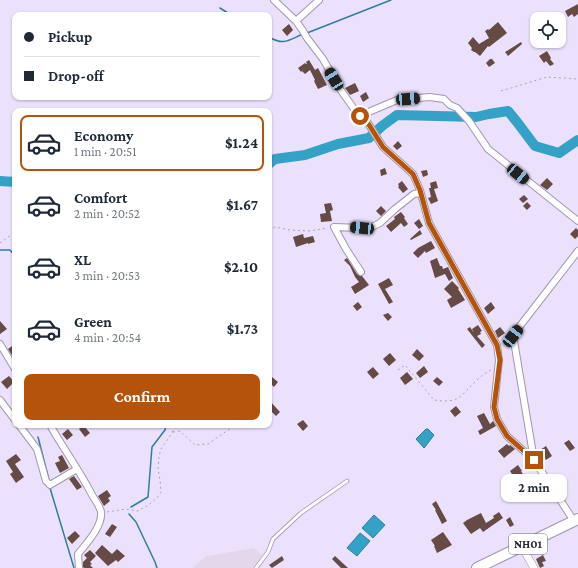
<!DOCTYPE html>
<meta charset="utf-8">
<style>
:root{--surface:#fff;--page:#f2f2f3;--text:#1f2937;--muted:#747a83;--line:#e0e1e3;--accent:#b45309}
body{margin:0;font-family:"Crimson Pro",serif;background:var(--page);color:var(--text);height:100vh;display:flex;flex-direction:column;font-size:15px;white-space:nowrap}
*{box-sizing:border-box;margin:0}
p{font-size:13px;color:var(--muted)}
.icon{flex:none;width:22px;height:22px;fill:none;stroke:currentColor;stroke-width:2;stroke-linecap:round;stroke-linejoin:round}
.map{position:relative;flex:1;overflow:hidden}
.panel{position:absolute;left:12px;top:108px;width:260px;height:320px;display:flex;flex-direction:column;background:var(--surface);border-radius:8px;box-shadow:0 1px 3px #0004}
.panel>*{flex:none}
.guide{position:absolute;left:12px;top:12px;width:260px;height:88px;border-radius:8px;box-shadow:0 1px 3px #0004;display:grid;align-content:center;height:88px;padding:0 12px;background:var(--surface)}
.controls{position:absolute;left:530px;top:12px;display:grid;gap:8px}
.controls a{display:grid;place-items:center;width:36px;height:36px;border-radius:8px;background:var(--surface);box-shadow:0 1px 3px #0004;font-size:20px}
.end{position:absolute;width:18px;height:18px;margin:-9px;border:5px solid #b45309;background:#fff;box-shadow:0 0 0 2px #fff}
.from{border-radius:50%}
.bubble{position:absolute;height:28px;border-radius:8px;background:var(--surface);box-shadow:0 1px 3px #0004;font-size:13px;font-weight:700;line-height:28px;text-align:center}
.car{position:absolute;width:12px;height:24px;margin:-12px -6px;border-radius:5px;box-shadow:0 0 3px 1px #0007;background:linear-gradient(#222 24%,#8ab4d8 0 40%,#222 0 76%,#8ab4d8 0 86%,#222 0)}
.guide b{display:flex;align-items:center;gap:14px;height:38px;font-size:15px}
.guide b+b{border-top:1px solid var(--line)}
.guide i{width:10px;height:10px;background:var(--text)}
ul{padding:7px 0 0;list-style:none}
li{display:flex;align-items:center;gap:12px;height:56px;margin:0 8px 6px;padding:0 4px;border:2px solid transparent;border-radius:8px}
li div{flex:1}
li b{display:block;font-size:15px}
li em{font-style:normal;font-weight:700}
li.active{border-color:var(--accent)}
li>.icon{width:36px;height:36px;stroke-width:1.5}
.action{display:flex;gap:8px;margin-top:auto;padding:8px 12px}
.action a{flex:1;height:46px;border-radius:8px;background:var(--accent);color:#fff;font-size:16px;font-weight:700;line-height:46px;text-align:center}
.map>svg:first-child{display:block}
</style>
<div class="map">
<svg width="578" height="568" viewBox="0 0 578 568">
<rect width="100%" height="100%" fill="#ece1fc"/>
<path fill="#e5d7eb" d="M254 548 266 559 259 568H193L206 556Z"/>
<path fill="#33a2c6" stroke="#317d99" d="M426 429H428L434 435 425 447 424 448 416 439Z
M374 515 385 525 373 538 362 528Z
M360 533 370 541 357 556 347 548Z"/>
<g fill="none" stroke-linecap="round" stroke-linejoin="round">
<path stroke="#317d99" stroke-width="1.5" d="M220 8 231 15
M307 33 391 0
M269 37C284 46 289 40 303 34
M0 250H10L15 256
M38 437 49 480
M50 488 74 568
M131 507 148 497 152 447 165 430 166 425
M129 514 136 522 155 562 157 568"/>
<path stroke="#33a2c6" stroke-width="10" d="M269 164 275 159 305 155 338 144 369 138 382 126 397 115 476 117 489 114 508 111 517 122 535 146 559 153 578 140
M0 181 15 182"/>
</g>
<path fill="#654a45" d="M578 4V14L574 17 572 14 568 17 565 11Z
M498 22 507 33 489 47 488 46 480 56 475 52H474L471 50 472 48 468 43 473 37 479 44 489 38 485 31 488 29 489 30Z
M289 24 293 30 287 36 282 30Z
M521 42 522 44 508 56 505 52Z
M547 51 551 58 550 59 554 64 550 66 546 61 544 63 539 56Z
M490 59H492L495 63 489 67 486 63Z
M309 60 315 70 318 68 327 85 318 89 314 81 315 80 310 70 305 74 302 71 301 72 298 68 305 63 306 64H307L306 62Z
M355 83 359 91 350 95 345 88Z
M366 92 369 98 363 102 360 96Z
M398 141 402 146 397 150 393 146Z
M385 168 387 174 381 176 380 170Z
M427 170 428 175 423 177 421 171Z
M547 178 553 184 547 190 540 185Z
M402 181 408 189 403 193 398 187 399 186 398 184Z
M436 181 438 188 434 189 438 201 431 204 428 198 431 197 429 188H431L430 183Z
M524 195 528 199 523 203 519 199Z
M527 202 531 206 527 210 523 206Z
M331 203 333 210 330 211 332 221 321 222 320 214 326 213 324 204Z
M381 206 386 211 381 216 376 211Z
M401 212 405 217 404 218 408 224 404 227 401 223 391 232 386 226 395 219 394 217Z
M419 219 423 226 419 229 414 223Z
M576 228 578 230V236L575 239 570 234Z
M420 230 422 234 411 240 410 239Z
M303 234 304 238 313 236 315 242 308 244V243L296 247 293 237Z
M431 241 435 248 426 253 425 251 418 258 413 253 418 248Z
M347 258 357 274 362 276 369 285 355 294 351 287 359 282 355 277 350 266 344 260Z
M437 258 440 266H442L443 269 448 267 453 278 449 281 445 274 435 278 430 261Z
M389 278 393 285 385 289 393 302 389 304 378 284Z
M452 281 459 288 458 289 465 300 451 308 447 300 452 297 444 289Z
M358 302 362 307 357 311 353 306Z
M491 302 495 308 488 314 484 308Z
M388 313 392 317 388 321 383 315Z
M0 321 7 329 0 334Z
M478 325 482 331 480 332 481 334 477 336 485 345 482 348 467 329 470 327 474 333 472 329Z
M500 327 505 333 498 338 495 331Z
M15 344V360L8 349Z
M417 349 424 356 419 361 412 355Z
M390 353 396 360 389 366 383 359Z
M424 366 428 372 420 378 416 373Z
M373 367 379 374 373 379 367 372Z
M407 372 413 379 405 385 400 378Z
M9 376 14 382 7 389 1 382Z
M272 377 278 382 274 387 269 382Z
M437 377 443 382 439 386 433 381Z
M269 400 280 412 276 416 269 409Z
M456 406 461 412 455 417 450 411Z
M484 413 490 424 493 421 496 426 480 435 478 431 483 428 477 416Z
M303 420 308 426 303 431 297 424Z
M84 426 90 433 85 437 79 429Z
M68 429 73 435 67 440 62 434Z
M569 440 575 448 570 451 564 443Z
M507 444 509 446 510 445 515 449 504 458 498 451Z
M546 446 552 456 546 460 540 450Z
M16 454 21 460 15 464 24 477 16 483 10 474 13 472 6 461Z
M62 455 69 468 60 473 55 463 60 461 58 457Z
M518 465 522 471H521L527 481 517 487 514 481 516 480 510 471Z
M74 476 82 487 77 490 69 479Z
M556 477 561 485 557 487 552 480Z
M542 482 547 491 541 494 536 485Z
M107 490 111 496 108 498 110 501 104 506 98 496Z
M436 501 447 521 442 524 435 510H436L432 504Z
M499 512 503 518 483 532 480 528 471 534 463 523 467 520 481 513 486 523 494 518 493 516Z
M510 517 514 525 510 527 506 520Z
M112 524 117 527 110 537 105 534Z
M75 531 80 536 72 544 67 538Z
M443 532 452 545 437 553 434 546H435L431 540Z
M102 545 112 554 117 549 125 556 118 562 116 560 108 566 95 553Z
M90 550 96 556 90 562 92 564 90 565 93 568H84L83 567V562L87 558 84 555Z
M543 555 546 561 542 562 544 566 540 568 536 559Z
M282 556 284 560 272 568 269 565Z
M335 556 348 568H341L332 559Z"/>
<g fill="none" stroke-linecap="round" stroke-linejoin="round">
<g stroke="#a196af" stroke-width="4.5">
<path id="service" d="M256 568 268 552 273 539 301 513 347 481"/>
</g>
<g stroke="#a196af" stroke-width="8">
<path id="minor" d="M274 0 296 21 303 31 307 38 323 59 340 89 359 116 366 120 383 147 413 174 420 190 429 223 497 345 499 360 494 407 497 419 507 436 534 460 574 521
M296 21 319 0
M359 116 397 100 430 97 444 99 450 105 457 108 469 121 488 149 578 221
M361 272 346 249 334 227 362 228 372 227 380 223 395 209 414 194 420 193
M0 344 15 369
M0 400 15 420
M19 425 37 449 46 481 50 485 55 482 77 469
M50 425C63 448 79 470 91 493 94 499 100 506 101 512 103 526 86 544 78 554L79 568
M534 460 513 335 578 251"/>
</g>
<g stroke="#a196af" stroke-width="8">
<path id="tertiary" d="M522 547 534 568"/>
</g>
<g stroke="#a196af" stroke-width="12">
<path id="trunk" d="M477 568 578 519"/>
</g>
<path stroke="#aaa1b6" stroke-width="1" stroke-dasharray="2 3" stroke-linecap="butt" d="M501 91 547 77 578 79
M269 230 275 227 290 230 309 231 328 228
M0 243 11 235H15
M398 370 405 365 434 400C440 401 450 402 456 399 460 398 463 394 466 391 474 383 482 374 493 369
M269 392 271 391
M173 432 180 431 195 445 208 444 231 428 234 425
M107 512 126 509 138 511 147 506 157 498 161 492 160 480 158 469 159 456 161 449 172 433 175 425"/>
<use href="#service" stroke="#fff" stroke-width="3"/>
<use href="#minor" stroke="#fff" stroke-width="6"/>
<use href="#tertiary" stroke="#fff" stroke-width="7"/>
<use href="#trunk" stroke="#fff" stroke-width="10"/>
</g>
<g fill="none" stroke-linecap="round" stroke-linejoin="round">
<path stroke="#b45309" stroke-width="5" d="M360 116 366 120 383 147 413 174 420 190 429 223 497 345 500 360 494 407 497 419 507 436 534 460"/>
</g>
<g text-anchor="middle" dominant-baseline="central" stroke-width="4" stroke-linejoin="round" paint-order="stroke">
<rect fill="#fff" stroke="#6b686f" stroke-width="1" x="509" y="534" width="38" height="20" rx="3"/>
<g font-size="12" font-weight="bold" fill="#2c2731">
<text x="528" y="544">NH01</text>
</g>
</g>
</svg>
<div class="controls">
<a><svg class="icon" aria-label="locate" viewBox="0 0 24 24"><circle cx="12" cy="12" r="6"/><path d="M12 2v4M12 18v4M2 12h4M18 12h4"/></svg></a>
</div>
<i class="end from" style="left:360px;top:116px"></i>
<i class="end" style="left:534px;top:460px"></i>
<div class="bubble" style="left:501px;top:474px;width:66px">2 min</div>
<i class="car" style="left:334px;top:79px;rotate:329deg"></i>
<i class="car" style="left:408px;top:99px;rotate:86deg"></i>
<i class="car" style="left:518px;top:174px;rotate:129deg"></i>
<i class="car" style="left:362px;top:228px;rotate:275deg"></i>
<i class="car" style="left:513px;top:336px;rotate:38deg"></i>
<div class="guide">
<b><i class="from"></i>Pickup</b>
<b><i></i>Drop-off</b>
</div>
<section class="panel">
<ul>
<li class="active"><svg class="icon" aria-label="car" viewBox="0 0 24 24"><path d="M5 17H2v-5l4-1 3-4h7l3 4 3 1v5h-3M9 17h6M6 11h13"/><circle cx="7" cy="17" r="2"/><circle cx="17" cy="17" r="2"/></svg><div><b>Economy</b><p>1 min · 20:51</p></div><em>$1.24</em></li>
<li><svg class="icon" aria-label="car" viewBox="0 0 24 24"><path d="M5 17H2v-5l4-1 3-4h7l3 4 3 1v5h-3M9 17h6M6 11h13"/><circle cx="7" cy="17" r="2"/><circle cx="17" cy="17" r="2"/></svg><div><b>Comfort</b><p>2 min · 20:52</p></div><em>$1.67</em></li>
<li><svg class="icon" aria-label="car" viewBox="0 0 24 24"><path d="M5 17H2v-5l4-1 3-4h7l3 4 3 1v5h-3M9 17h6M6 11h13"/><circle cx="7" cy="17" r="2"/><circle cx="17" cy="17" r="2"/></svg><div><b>XL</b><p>3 min · 20:53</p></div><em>$2.10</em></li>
<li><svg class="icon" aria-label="car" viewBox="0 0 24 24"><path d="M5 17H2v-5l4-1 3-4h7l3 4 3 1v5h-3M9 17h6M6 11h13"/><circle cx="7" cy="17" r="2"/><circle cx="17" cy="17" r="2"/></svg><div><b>Green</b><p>4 min · 20:54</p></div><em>$1.73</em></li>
</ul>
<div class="action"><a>Confirm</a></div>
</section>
</div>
